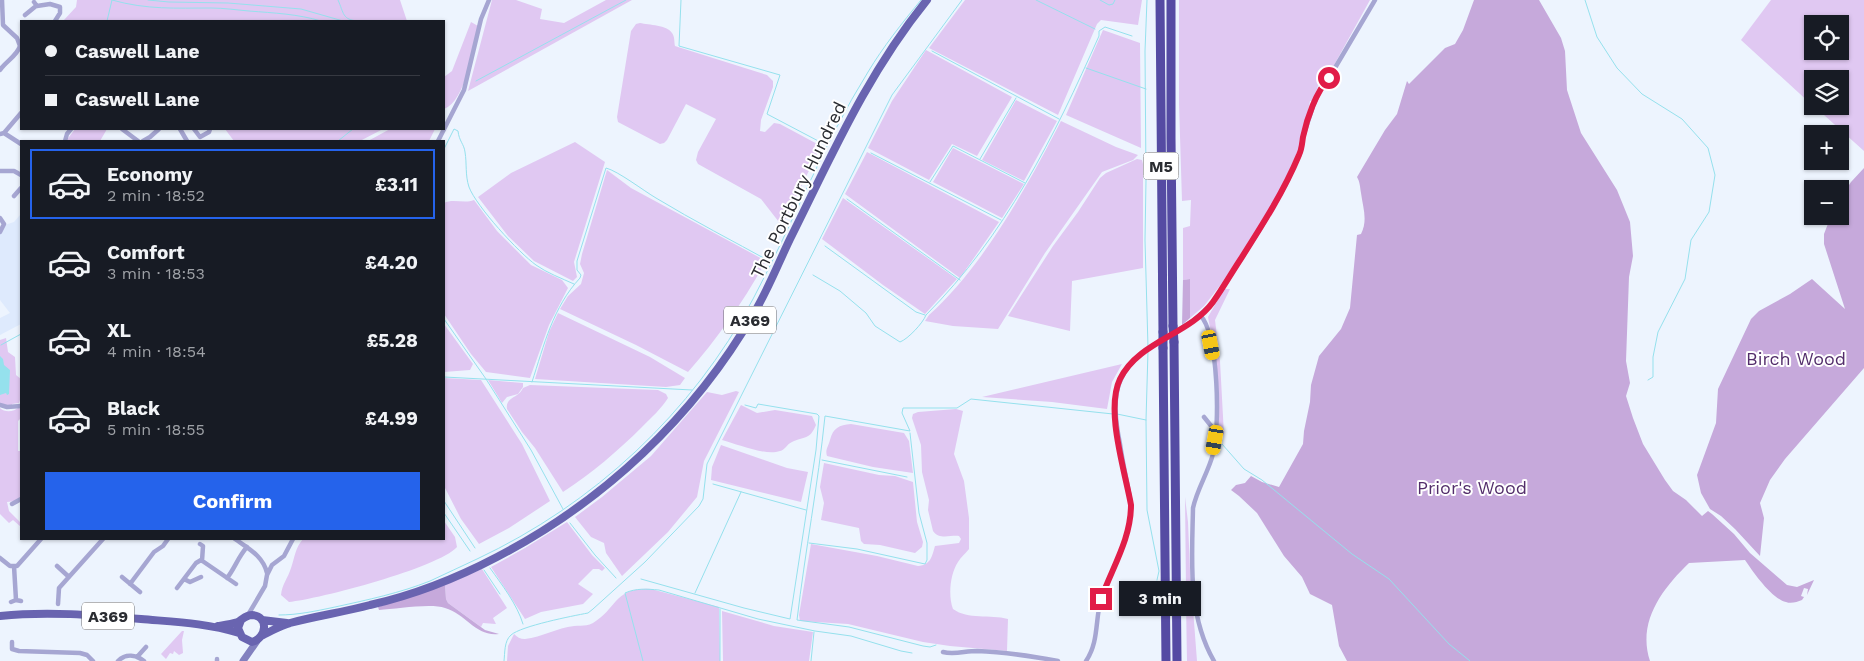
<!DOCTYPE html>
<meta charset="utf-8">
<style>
:root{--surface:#171b24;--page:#242831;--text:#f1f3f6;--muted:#9ea1a6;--line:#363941;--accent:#2563eb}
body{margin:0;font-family:"Work Sans",sans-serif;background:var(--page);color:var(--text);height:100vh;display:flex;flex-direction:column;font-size:19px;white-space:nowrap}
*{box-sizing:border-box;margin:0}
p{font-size:16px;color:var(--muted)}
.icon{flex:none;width:28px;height:28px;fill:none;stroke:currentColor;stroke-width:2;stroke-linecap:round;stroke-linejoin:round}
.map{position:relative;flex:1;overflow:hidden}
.sheet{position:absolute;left:20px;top:140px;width:425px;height:400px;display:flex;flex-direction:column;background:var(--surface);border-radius:0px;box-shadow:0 1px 4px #0004}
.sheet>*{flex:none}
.hud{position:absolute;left:20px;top:20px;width:425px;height:110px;border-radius:0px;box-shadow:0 1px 4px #0004;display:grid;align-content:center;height:110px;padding:0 25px;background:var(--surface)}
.tools{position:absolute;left:1804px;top:15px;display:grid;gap:10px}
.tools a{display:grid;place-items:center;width:45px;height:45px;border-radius:0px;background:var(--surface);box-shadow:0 1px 4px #0004;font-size:25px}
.end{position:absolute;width:22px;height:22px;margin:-11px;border:6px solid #e11d48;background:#fff;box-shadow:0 0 0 2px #fff}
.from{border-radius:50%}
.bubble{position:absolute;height:35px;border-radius:0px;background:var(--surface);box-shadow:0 1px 4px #0004;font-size:16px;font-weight:700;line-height:35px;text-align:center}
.car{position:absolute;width:15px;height:30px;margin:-15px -8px;border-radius:6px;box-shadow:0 0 4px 1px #0007;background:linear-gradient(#f5c518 24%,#345 0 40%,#f5c518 0 76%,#345 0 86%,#f5c518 0)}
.hud b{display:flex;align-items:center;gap:18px;height:48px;font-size:19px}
.hud b+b{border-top:1px solid var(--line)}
.hud i{width:12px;height:12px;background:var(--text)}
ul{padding:9px 0 0;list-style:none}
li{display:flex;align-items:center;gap:15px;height:70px;margin:0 10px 8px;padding:0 15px;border:2px solid transparent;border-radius:0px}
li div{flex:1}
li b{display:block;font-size:19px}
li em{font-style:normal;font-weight:700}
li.current{border-color:var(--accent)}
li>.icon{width:45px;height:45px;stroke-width:1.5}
.primary-button{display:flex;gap:10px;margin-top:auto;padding:10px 25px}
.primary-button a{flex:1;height:58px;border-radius:0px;background:var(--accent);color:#fff;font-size:20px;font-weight:700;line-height:58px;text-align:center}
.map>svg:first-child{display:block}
</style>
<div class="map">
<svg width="1864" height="661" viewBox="0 0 1864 661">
<rect width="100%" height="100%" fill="#edf4fe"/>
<path fill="#deeafd" d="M21 214V324L0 335V318L10 313 0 300V234L5 225 14 222Z"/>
<path fill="#e0c8f2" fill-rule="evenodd" d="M77 0H400L407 21H63L76 7Z
M492 0H516L542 9 540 19 564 23 606 0H632L468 91Z
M965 0H1142L1138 25 1101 20 1097 24 1058 115 929 48Z
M1179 0H1370L1328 76 1318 86 1313 101H1310L1306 121 1300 138 1299 148 1280 192 1222 283 1204 306 1190 318V279L1183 280V228L1190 226 1191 200 1182 201 1179 104Z
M1771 0H1864V151L1814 106H1840V79H1812V105L1741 40ZM1812 24H1840V51H1812Z
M471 22 478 26C473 47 466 101 444 109V77L452 71Z
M640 23C649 25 667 25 672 33 675 37 674 42 675 46L678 47 767 75 773 81V87L761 120 760 131 765 132 774 123 780 124 821 146 782 226 761 199 698 164 696 160 698 152 716 119 686 104 667 140 664 143 660 144 618 122 617 117 631 31 636 24Z
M1103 30 1140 43 1141 148 1066 115Z
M926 50 1012 97 977 156 952 144 929 180 868 148 892 101Z
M1016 100 1057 121 1024 181 982 160Z
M1061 121 1116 147 1138 155 1133 160 1102 172 1045 253 998 329 953 326 925 321 929 315C983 267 1028 185 1061 121Z
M75 129H107L100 141H66Z
M225 129H383L360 141H234Z
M390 129H435L429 141H368Z
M575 142 605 162 574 262 577 277 573 281 534 261 508 236 478 197 511 173Z
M953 148 1024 184 1002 218 933 182Z
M867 152 999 222 960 278 845 194Z
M1137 159 1142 160 1143 164V268L1072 281 1070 331 1008 316 1053 246 1078 212 1100 178 1106 173Z
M607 170 631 188 766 261C744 301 718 338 688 372L636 345 560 309 568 296 581 284 584 273 580 264 582 254Z
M843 198 957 279 925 314 883 285 822 239Z
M474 200 497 231 531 265 562 280 568 288 549 325 530 378 486 372 471 354 444 314V203C453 198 464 204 474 200Z
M1224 289H1230L1215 320 1220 361 1224 435 1220 434 1219 428 1215 354 1208 317Z
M558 313 650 357 685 378 680 385 666 387 535 379 549 332Z
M444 324 473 364 470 370 444 372Z
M6 338 8 352 15 357 16 375 21 379V397L19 403 12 404V406L0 404V340Z
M1122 364 1112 382 1107 409 1052 402 982 397Z
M444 378 481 380 522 444 550 501 509 528 479 544 461 519 444 486Z
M488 380 523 383V387L518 394 507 397 502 403Z
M530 385 658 390 666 394 668 398C661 409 652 417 642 427 618 451 592 473 563 492L535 448 522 432 507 409C505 397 519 398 523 388Z
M736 391 739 392 704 461 697 497 668 532 622 576 606 553 604 543 591 537 575 517 602 497 651 456 707 392 722 395Z
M741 405 757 413 775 410 812 416 816 425C810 440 804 436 792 442 787 444 785 450 780 451 765 456 737 444 722 440Z
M19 407H21V418L18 421V451H21V497L16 501 7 502 9 511 21 523V527L13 520 9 523 0 514V408C5 413 14 412 19 407Z
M956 409 963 411 954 454 964 481 969 518V549C965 554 961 557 958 562 950 574 948 596 953 609 968 620 990 614 1008 619L1007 651 950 646 923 642 848 624 800 621 799 615 811 544 877 556 918 566C931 565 932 556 935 546L959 543 961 539 959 536C950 535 939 540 933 531L928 510 929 500 922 472 921 445 912 418 913 414 918 412Z
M851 424 904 433 909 441 913 473 873 467 827 456C825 450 828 447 830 440 833 428 839 425 851 424Z
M721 445 787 468 808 472 801 502 711 480 712 467Z
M824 463 879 475 895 476 913 482 917 522 923 542 922 547 915 553 880 545 864 544 861 541 859 528 821 520 824 503 820 487Z
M1185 497 1188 522 1190 570 1197 661H1187L1186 604 1188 601V592L1186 590Z
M444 521 455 537 457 547C438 568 319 599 289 602L281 595C282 584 288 578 291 568 295 557 295 548 303 539H444Z
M567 522 592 555 605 568 602 571 599 569H593L578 584 593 594 583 604 541 612 525 619 491 567 525 548Z
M482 569 507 608 493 618 496 624 483 623 481 627 448 603 446 599 445 585Z
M651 589 719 607 720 661H507L508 646 514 634C517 637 520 639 525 639 542 637 557 628 574 626 581 625 586 627 593 623 617 609 614 587 651 589Z
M722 611 774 626 813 632 809 661H723Z
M182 631H184L182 640 183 653 179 655 174 651 173 654 170 653 166 659 161 654Z"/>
<path fill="#c6a9db" d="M1474 0H1539L1561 38 1565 51 1567 90 1581 133 1617 190 1630 222 1633 256 1629 277 1626 361 1630 383 1626 396 1633 418 1643 444 1665 480 1673 491 1686 500 1702 516 1708 511 1712 514 1734 534 1750 553 1787 585 1797 587 1814 580 1807 595 1808 589 1804 588 1801 596 1804 597 1802 600C1797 602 1791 604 1786 602 1772 599 1753 572 1745 560L1689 563C1662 589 1637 622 1650 661H1347L1339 646 1332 605 1310 594 1302 577 1284 556 1257 513 1239 496 1231 490 1236 485 1245 483 1251 476 1262 482 1279 487 1303 444 1304 431 1310 402 1311 385 1319 356 1341 329 1350 308 1357 235 1361 234C1368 220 1363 208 1361 193 1360 187 1360 182 1357 177L1385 130 1397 114 1407 81 1409 84 1445 48 1455 44 1463 30Z
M1864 168V368L1785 459 1770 480 1760 503 1764 518 1760 556 1735 529 1721 516 1710 509 1701 493 1697 475 1716 423 1718 389 1751 319 1759 311 1790 294 1812 279 1845 309 1824 244V234L1831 216H1840V199L1851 182Z
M1190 279V318L1182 325 1183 280Z
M445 585 446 599 448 603 485 630 499 634C476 637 466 614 445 608 431 603 396 609 379 610L378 607Z"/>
<path fill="#95e1ed" d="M0 356 3 359 4 365 10 370 9 394 7 395 6 393 0 395Z"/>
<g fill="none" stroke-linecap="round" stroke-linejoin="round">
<path stroke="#95e1ed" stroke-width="1" d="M112 0C147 10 176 8 211 8 224 8 237 10 249 11 274 13 298 14 321 21
M148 0 169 2 228 3 301 9 343 21
M338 0C344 13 342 20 358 21
M681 0 679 46 780 75 767 114 824 144
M1036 0 1095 29
M1100 0 1109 5 1113 4 1115 0
M1147 0 1145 51 1146 180 1145 240 1148 347
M1585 0 1597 37 1617 68 1642 94 1682 119 1708 148 1715 175 1709 212 1691 240 1685 279 1658 332 1653 357V377L1648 380
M107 21 112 0
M932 51 1059 119
M1086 68 1146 89
M476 81 626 0
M338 141 353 129
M444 149 454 129 458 131C459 141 464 144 465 152 467 164 465 175 469 187 476 206 519 253 536 265 547 273 561 278 574 284
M871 153 1001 220
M980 159 1016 98
M930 182 953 146 1025 183
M847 199 960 280
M825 246 916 312 925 315
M813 275 840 291 866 313 875 326 900 342C908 339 923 323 926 315 1005 236 1054 137 1099 36V31L1105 27 1132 36
M444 319 486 379 531 450 563 509
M1 345 21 334
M1148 351 1146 420 1147 510 1159 571 1157 580
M444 377 692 390
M532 382C544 345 553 307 580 278L581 275 577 270V261L606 168C618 171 644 191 656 198 694 221 733 241 771 262
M1117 414 1146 420
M1222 444 1244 469 1262 480 1352 554 1389 579 1449 644 1470 661
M822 460 907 477
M713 484 806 510
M444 501 475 548
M444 513 470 551
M570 523 595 555 616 578
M809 543 857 549 925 564 927 560V543L919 513 910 433
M490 568C502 585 517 604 523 624
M484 570 500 594
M641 579 744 608 790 619 816 450 819 416 817 414 758 404 756 408 745 405
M695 593 741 492
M279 615C298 615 316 611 335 607 367 600 400 593 430 581 446 574 461 566 477 559 594 504 692 413 753 299 793 224 823 144 868 72 883 47 902 23 921 0
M936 645 930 647 923 646 849 627 797 620C805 552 818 485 825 416L910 431 902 413 903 408H957L971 399 1113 414
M504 661C505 653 504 641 511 635 521 626 572 616 588 613L593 609 645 562 699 506 703 499 707 464 892 95 962 0
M643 661 625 593C636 588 647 589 659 590L758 619 815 631 851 636 901 651 912 653
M720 661V609
M811 661 814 632"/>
<path stroke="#a6a6d2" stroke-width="4.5" d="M34 2 37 6 50 4 60 7V13L55 21
M25 15 36 6
M0 70C6 61 17 56 20 46L17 38 3 25 2 0
M122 129 138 141
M180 129 187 141
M194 129 200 137 209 132 210 129
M4 133 21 144
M0 134 4 133 21 113
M65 141 67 134 71 129
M143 141 150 137 159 129
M438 141 464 90 481 19 489 0
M0 171H14L21 175
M14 196 21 188
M0 218 4 224 0 232
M1200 315C1219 334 1220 428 1213 454 1208 473 1197 489 1193 508 1192 560 1187 614 1214 661
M1173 333 1193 321 1212 304 1262 226 1285 186 1300 153 1303 137 1313 106 1321 88 1329 78 1375 0
M0 405 7 407 21 406
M1204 417 1212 427
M12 504 21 499
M235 539C249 549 263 556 267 573
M200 544 203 546 202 561
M0 558 10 566H17L41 539
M14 566 16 600
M57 566 69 577
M122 577 140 592
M227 578C235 568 238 557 247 547
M184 579 190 582 201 577
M130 584 154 552 163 546 168 539
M177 588 196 563 201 560 236 584
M11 602 16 600 21 601
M58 604 59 588 103 539
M248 615 265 586 267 575 272 565 284 556 293 539
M12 642V649L19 651 80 653 87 655 93 661
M943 652C954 655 965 651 977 651 1004 652 1031 656 1058 661
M137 657 146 647
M217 659V661
M118 661C126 653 136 655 144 661
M1086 661C1099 642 1095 620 1101 599 1112 568 1131 539 1131 505 1128 485 1123 465 1120 444 1110 394 1114 367 1162 340"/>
<path stroke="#8280bf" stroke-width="7" d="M243 661 257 641"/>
<path stroke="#6964b0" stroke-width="8" d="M0 616C47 611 94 615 141 619 175 622 206 623 239 633
M262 620 287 623
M218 626C224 625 231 624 238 622 243 619 246 615 252 615 269 616 267 638 252 642L242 637 238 628 241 620
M263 635C272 631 281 625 290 623 316 616 344 612 370 605 414 595 457 578 497 557 603 502 694 417 754 313 768 290 778 264 790 239 832 155 867 74 927 0"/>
<path stroke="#554ba3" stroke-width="9" d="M1160 0 1163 332
M1171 0V138L1173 326
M1174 342 1177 661
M1163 348 1166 661"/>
<path stroke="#554ba3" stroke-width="9" d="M1173 326 1174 342
M1163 332V348"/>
</g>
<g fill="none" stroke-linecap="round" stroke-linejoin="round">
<path stroke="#e11d48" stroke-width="6" d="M1101 599C1112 568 1131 539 1131 505 1125 471 1105 410 1120 379 1139 341 1189 335 1213 302 1223 288 1232 272 1242 257 1263 224 1284 191 1299 155 1302 149 1302 143 1303 137 1307 118 1316 92 1329 78"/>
</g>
<g text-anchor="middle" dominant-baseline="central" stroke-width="4" stroke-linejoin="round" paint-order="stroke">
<g fill="#fff" stroke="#6a6b6f" stroke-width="1">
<rect x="1143.5" y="152.5" width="35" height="27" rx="4"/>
<rect x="724" y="306.5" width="52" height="27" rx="4"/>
<rect x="82" y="602.5" width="52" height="27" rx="4"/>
</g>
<g font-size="16" font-weight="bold" fill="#2a2c31">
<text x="1161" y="166">M5</text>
<text x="750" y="320">A369</text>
<text x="108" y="616">A369</text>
</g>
<g font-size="18" fill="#2a2c31" stroke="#fff">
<text transform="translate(798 190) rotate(-64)">The Portbury Hundred</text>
</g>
<g font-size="18" fill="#522d6a" stroke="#fff">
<text x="1796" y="358">Birch Wood</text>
<text x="1472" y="487">Prior's Wood</text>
</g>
</g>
</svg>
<div class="tools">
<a><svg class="icon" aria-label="locate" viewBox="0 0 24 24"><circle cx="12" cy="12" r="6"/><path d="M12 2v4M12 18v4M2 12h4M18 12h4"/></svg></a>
<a><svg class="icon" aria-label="layers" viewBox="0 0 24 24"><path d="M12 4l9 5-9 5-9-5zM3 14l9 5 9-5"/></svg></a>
<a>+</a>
<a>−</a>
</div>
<i class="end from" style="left:1329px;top:78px"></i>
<i class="end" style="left:1101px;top:599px"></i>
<div class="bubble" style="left:1119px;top:581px;width:82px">3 min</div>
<i class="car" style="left:1211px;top:345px;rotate:169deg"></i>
<i class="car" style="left:1215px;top:440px;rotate:190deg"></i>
<div class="hud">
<b><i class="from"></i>Caswell Lane</b>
<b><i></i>Caswell Lane</b>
</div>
<section class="sheet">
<ul>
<li class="current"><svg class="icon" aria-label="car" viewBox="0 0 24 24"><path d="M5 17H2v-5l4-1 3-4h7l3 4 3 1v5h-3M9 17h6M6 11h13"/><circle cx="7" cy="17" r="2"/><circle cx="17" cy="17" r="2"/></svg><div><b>Economy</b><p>2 min · 18:52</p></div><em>£3.11</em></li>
<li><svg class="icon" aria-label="car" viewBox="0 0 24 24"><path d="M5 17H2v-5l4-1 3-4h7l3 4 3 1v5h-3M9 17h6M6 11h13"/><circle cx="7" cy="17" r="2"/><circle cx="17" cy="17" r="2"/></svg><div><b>Comfort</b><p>3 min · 18:53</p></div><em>£4.20</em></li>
<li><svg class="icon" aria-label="car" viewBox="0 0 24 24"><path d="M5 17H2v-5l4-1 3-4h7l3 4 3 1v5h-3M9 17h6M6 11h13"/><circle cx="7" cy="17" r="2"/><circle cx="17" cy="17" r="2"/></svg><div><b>XL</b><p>4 min · 18:54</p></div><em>£5.28</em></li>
<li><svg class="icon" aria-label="car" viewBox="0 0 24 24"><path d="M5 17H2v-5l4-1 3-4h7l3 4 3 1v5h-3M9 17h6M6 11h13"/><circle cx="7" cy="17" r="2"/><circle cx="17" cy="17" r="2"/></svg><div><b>Black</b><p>5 min · 18:55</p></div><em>£4.99</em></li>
</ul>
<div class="primary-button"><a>Confirm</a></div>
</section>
</div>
